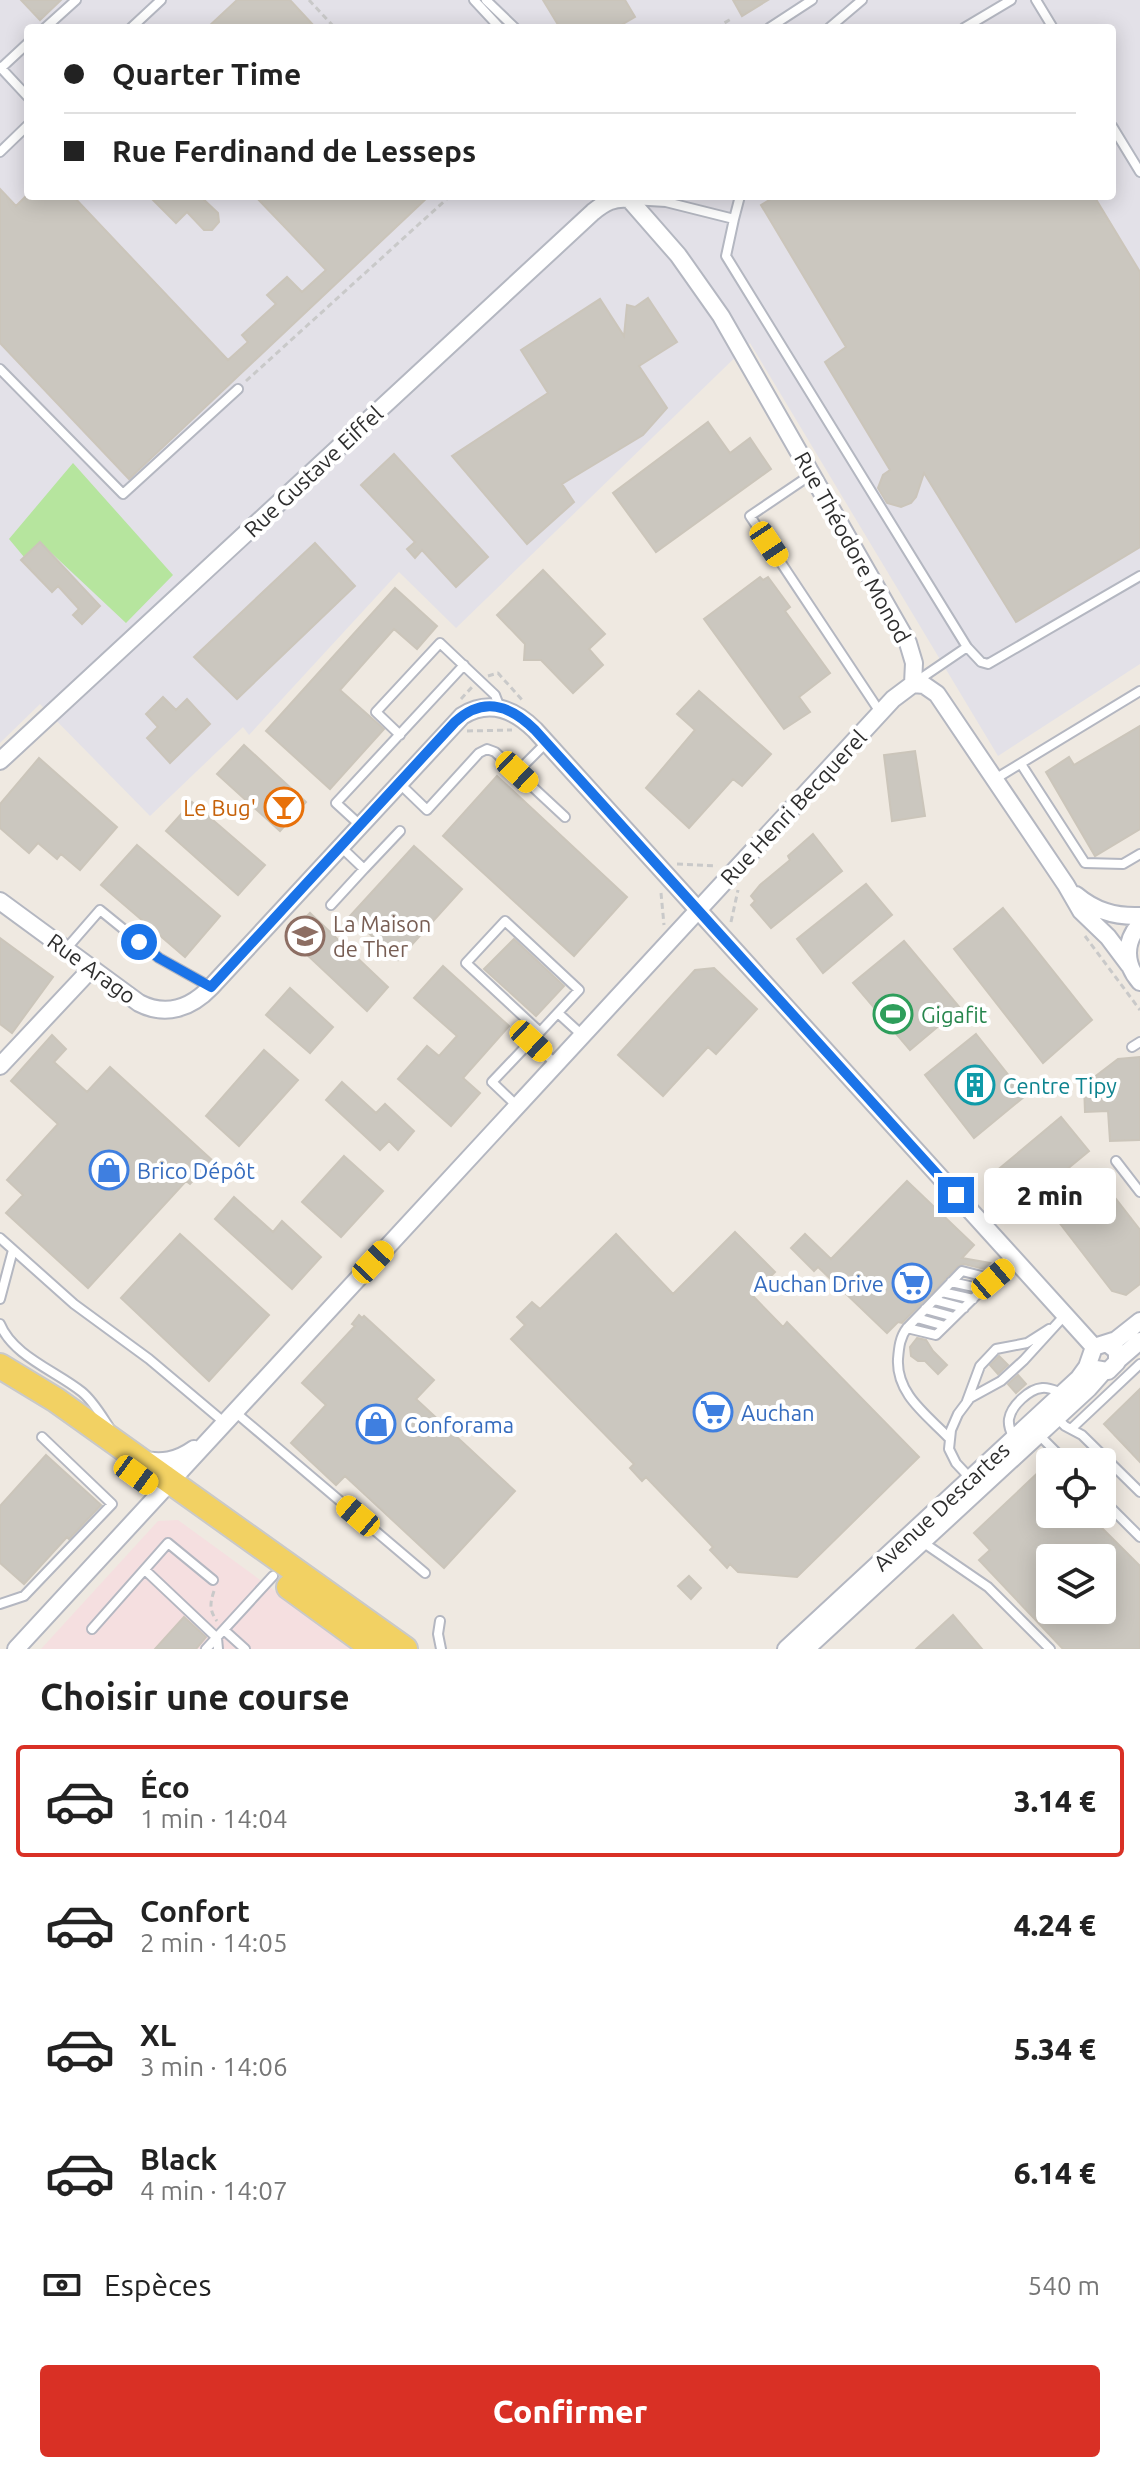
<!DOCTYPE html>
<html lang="fr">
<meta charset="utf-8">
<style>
:root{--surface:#fff;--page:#f6f6f6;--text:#222;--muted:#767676;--line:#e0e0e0;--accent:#d93025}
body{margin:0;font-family:Ubuntu,sans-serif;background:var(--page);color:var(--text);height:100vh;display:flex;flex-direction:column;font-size:30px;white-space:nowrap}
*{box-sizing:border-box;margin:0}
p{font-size:26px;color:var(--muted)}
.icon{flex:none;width:44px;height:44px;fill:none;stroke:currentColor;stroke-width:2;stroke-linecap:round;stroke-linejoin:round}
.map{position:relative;height:1649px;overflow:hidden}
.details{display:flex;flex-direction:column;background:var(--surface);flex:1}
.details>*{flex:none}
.guide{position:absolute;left:24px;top:24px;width:1092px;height:176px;border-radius:8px;box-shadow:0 4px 20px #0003;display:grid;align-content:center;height:176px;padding:0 40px;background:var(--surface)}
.controls{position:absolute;left:1036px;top:1448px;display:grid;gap:16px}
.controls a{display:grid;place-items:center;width:80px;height:80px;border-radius:8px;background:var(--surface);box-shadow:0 4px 20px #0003;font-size:40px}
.end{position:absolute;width:36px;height:36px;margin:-18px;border:10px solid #1a73e8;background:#fff;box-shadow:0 0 0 4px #fff}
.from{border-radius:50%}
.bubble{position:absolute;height:56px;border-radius:8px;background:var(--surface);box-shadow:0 4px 20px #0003;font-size:26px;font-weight:800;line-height:56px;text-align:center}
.car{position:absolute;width:24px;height:48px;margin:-24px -12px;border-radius:10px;box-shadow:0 0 6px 2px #0007;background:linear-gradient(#f5c518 24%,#345 0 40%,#f5c518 0 76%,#345 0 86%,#f5c518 0)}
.guide b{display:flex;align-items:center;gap:28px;height:76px;font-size:30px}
.guide b+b{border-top:2px solid var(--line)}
.guide i{width:20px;height:20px;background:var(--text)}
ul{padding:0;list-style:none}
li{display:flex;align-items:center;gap:24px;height:112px;margin:0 16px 12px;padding:0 24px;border:4px solid transparent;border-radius:8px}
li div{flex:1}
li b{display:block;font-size:30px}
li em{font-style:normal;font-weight:800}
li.on{border-color:var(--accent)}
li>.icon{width:72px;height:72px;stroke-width:1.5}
h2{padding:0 40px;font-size:36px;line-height:96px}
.pay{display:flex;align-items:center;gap:20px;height:88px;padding:0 40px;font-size:30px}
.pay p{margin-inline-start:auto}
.primary-button{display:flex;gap:16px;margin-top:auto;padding:16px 40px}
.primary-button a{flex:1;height:92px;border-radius:8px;background:var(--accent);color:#fff;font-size:32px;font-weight:800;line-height:92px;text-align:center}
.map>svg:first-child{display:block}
</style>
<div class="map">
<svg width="1140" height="1649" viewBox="0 0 1140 1649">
<rect width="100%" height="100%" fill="#efe9e1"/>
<path fill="#e3e1e8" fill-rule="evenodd" d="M0 0H1140V664L998 756 750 343 456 628 399 572 249 735 243 727 150 816 40 704 0 743ZM28 28H1112V196H28Z"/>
<path fill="#f5dfe0" d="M178 1520 355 1649H41L158 1521Z"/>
<path fill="#b6e59e" d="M73 463 173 575 126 623 44 546 24 557 9 539Z"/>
<path fill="#cbc7bf" stroke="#cbc5ba" stroke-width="2" fill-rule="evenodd" d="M21 0H61L40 20Z
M237 0H290L316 28H207Z
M543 0H625L635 17 616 28H560Z
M733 0H768L742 16Z
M0 189 16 206 26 196H73L228 360 248 342 242 335 276 304 267 295 287 277 302 292 326 270 255 196H429L129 479 0 343Z
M149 196H200L218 213 219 222 212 230H204L187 212 176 223Z
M776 196H1094L1140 272V547L1016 622 924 473 916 497 911 503 901 507 887 503 878 488 883 475 890 470 825 362 846 347 761 205Z
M648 298 677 342 639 366 667 408 643 435 562 484 574 502 527 544 452 456 548 393 521 350 600 299 624 336 627 305 635 307Z
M708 422 730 453 750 438 771 469 656 552 613 493Z
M394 454 488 557 456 587 422 550 415 558 407 549 415 542 361 485Z
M40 542 100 606 82 624 73 615 79 609 58 586 52 592 21 560Z
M315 543 355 586 237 699 194 657Z
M543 570 605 634 589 649 603 665 573 693 541 660H524L525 644 497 615Z
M760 577 763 580 768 577 790 607 785 611 830 673 799 697 810 712 784 729 704 619Z
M395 588 437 626 417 649 394 629 340 690 384 729 330 789 266 731Z
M699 691 771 754 742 786 733 779 689 828 646 788 695 730 677 714Z
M163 697 176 710 187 699 210 724 170 763 147 738 158 727 146 714Z
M1140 726V829L1095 856 1046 772 1069 757 1074 765Z
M244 745 306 802 280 831 217 774Z
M915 751 925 816 892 821 884 755Z
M39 758 117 827 80 870 61 854 57 859 38 843 29 853 0 828V804Z
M497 776 627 897 574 956 443 836Z
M192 802 265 865 238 895 166 831Z
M813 834 842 871 771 928 751 905 755 901 751 896 760 885 790 860 788 856Z
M137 845 220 916 185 957 101 885Z
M414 846 462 889 398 960 350 916Z
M866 884 892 915 823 973 797 939Z
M1003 908 1092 1020 1043 1063 954 949Z
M310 913 388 987 367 1011 287 936Z
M0 938 53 977 12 1033 0 1024Z
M514 939 564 986 536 1016 484 969Z
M904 941 960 1008 910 1050 853 983Z
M443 966 509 1026 463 1078 480 1093 451 1126 398 1079 427 1046 439 1056 457 1036 414 998Z
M714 968 757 1009 716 1054 708 1047 663 1096 618 1055 695 970Z
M290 988 333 1027 310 1053 266 1015Z
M976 1034 1025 1096 974 1138 925 1075Z
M52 1035 66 1049 54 1062 87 1092 110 1067 212 1160 190 1184 186 1181 88 1288 6 1213 23 1195 7 1180 58 1124 11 1081Z
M264 1050 298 1080 239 1146 206 1116Z
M1140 1057V1140L1110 1141 1108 1111 1085 1112 1084 1085 1118 1059Z
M342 1082 376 1113 385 1104 414 1131 398 1150 389 1141 380 1150 326 1100Z
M1061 1117 1089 1151 1021 1207 1013 1197 1014 1192 1006 1191 1007 1183H1002L994 1173Z
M344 1156 383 1191 341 1237 302 1202Z
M1099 1177 1140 1230V1284L1126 1295 1112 1291 1058 1221 1071 1210 1065 1203Z
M907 1181 974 1245 962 1258 990 1263 984 1269 964 1264 958 1266 902 1323 898 1322 887 1333 818 1267 814 1271 791 1248 805 1234 831 1259Z
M234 1197 273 1232 282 1221 321 1257 292 1289 215 1219Z
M735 1232 775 1272 752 1295 783 1327 787 1322 919 1457 797 1577 738 1572 730 1564 727 1568 710 1550 713 1547 646 1477 642 1481 630 1468 634 1464 511 1339 525 1325 517 1317 532 1302 540 1309 616 1234 673 1294Z
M180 1234 269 1315 209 1381 121 1298Z
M359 1315 362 1318 364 1316 434 1380 416 1399 515 1491 444 1568 345 1476 336 1485 291 1443 326 1405 302 1383 355 1326 352 1324Z
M917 1338 926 1340 933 1351 947 1365 938 1374 925 1361H918L911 1356 910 1347Z
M999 1356 1008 1365 998 1374 990 1365Z
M1018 1375 1026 1384 1016 1393 1008 1384Z
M1140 1389V1462L1104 1424Z
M46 1455 101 1505 69 1539 67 1537 24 1584 0 1563V1506Z
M1044 1467 1050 1473V1514H1088L1140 1566V1649H1063L979 1560 990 1550 974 1533ZM1050 1558H1102V1610H1050Z
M689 1576 701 1588 691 1599 678 1586Z
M953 1615 982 1649H916Z
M184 1617 206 1637 196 1649H155Z"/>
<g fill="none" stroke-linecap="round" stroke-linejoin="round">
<g stroke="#b4b7c1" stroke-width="12">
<path id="service" d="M474 0 500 28
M486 0 515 28
M1036 0 1053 28
M45 28 76 0
M131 28 161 0
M769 28 812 0
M829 28 862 0
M964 28 1011 0
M0 67 28 97
M1 68 28 43
M1112 126 1140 172
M0 152 28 125
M632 200 666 202 734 219 726 256 967 647 914 683
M734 219 740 196
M0 369 123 494 238 389
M812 474 750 516 880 712
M967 647 981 662 988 664 1140 576
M400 735 376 712 440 643 495 695 500 708
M1021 764 1085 863 1123 864 1140 854
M517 772 546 743
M995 779 1140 691
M399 783 427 810 479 753 487 749 495 752 565 817
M360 825 336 803 464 665
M341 847 364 869 400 831
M331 905 364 869
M505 921 579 990 540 1032 466 963Z
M66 949 100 910 159 958 211 987
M558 1013 582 1035
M1132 1047 1140 1042
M517 1106 492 1082 531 1041 556 1064
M1116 1161 1140 1192
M0 1238 74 1304 149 1359 225 1423
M951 1282 983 1289
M942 1292 973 1299
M0 1299 13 1250
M934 1300 964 1308
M925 1309 954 1317
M917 1318 945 1326
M0 1324C13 1356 56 1371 82 1392 93 1401 101 1415 109 1427
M907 1328 936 1335 993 1279
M967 1401 980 1366 996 1349 1027 1343 1049 1329
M235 1412 425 1573
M1055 1416 1065 1426 1082 1435 1140 1492
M1071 1429 1140 1364
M1038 1434 1066 1462
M949 1438C927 1415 896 1394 898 1359 899 1347 900 1337 907 1328L962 1271 993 1279 1015 1260
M1014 1439C1011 1432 1008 1426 1009 1419 1011 1406 1029 1389 1042 1388 1049 1387 1056 1391 1062 1393
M971 1479 956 1463 949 1449 951 1430 958 1414 970 1398 1001 1381 1024 1360 1065 1315
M1102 1499 1140 1537
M921 1541 988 1587 1050 1649
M145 1570 217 1638 218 1649
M0 1604 24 1596 112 1504 42 1437
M440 1621 438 1634 441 1649
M92 1629 168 1543 213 1580
M224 1630 245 1649
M206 1649 273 1576"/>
</g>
<g stroke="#b4b7c1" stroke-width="20">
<path id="minor" d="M0 761 593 212C604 203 614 197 629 199L678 255 721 316 908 643 914 663 913 684 924 685 937 694 1066 885 1081 911 1108 937 1129 965
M1076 895C1095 911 1115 917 1140 916
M0 901 139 1003C166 1017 191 1008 211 987L462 716C489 699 514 709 535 730L1094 1347
M1140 924C1124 942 1124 964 1140 982
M0 1066 92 968
M1118 1360 1140 1341
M1097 1369 1108 1371 1117 1362V1351L1108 1344
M141 1459C161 1464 177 1461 194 1449
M16 1649 893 699 913 684
M786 1649 1079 1378 1087 1367 1094 1347 1116 1340 1140 1321
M806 1649 1089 1388 1104 1371"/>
</g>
<g stroke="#c9c9c9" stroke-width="28">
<path id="primary" d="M0 1366 56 1400 405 1649
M289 1587 374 1649"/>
</g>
<path stroke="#c9c9c9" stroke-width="3" stroke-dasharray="6 4" stroke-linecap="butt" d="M309 0 335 28
M716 28 731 19
M246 381 450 196
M488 676 498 673 523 701
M461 699 472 687
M467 731 512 730
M677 864 717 866
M661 893 664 925
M731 922 738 890
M1085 936 1140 1010
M214 1591C210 1603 209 1610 217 1621"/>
<use href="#service" stroke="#fff" stroke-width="8"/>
<use href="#minor" stroke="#fff" stroke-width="16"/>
<use href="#primary" stroke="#f2d163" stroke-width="24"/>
</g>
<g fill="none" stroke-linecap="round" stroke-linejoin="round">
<path stroke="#1a73e8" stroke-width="10" d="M139 942 159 958 211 987 455 722C483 696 510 705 535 730L956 1195"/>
</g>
<defs>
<g id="bar-ring" transform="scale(2)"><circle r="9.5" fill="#fff" stroke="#e8710a" stroke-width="1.5"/><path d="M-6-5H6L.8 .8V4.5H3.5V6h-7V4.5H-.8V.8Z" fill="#e8710a"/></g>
<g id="school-ring" transform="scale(2)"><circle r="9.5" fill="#fff" stroke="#8d6e63" stroke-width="1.5"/><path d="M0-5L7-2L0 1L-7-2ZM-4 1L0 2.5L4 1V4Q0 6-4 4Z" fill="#8d6e63"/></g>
<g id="stadium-ring" transform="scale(2)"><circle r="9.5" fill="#fff" stroke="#2e9e5b" stroke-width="1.5"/><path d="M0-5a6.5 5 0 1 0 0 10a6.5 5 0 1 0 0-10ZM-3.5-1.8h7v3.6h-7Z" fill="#2e9e5b"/></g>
<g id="building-ring" transform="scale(2)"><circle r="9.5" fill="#fff" stroke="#0f9aa8" stroke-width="1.5"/><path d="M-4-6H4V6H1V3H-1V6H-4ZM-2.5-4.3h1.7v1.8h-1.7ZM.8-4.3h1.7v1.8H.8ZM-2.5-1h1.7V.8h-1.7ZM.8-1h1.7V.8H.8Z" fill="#0f9aa8"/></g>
<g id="shop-ring" transform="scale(2)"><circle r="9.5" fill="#fff" stroke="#3f7fe0" stroke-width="1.5"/><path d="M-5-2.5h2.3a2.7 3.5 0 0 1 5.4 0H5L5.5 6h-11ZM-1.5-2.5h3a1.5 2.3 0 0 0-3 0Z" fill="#3f7fe0"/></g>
<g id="supermarket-ring" transform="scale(2)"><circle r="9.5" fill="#fff" stroke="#3f7fe0" stroke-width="1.5"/><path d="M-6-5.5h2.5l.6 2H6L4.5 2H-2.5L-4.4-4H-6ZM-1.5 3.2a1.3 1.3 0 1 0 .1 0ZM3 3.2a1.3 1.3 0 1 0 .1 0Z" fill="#3f7fe0"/></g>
</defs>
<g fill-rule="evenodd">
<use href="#bar-ring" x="284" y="807"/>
<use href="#school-ring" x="305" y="936"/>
<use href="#stadium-ring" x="893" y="1014"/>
<use href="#building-ring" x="975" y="1085"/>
<use href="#shop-ring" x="109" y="1170"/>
<use href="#supermarket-ring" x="912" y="1283"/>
<use href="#supermarket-ring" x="713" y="1412"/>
<use href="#shop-ring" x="376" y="1424"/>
</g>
<g text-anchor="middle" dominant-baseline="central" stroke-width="8" stroke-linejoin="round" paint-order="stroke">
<g font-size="22" fill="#2e2e2e" stroke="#fff">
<text transform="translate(313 471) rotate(-43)">Rue Gustave Eiffel</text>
<text transform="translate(853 547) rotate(61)">Rue Théodore Monod</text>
<text transform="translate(793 807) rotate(-47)">Rue Henri Becquerel</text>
<text transform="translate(92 968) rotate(36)">Rue Arago</text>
<text transform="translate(941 1506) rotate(-43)">Avenue Descartes</text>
</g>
<g font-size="22" fill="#c56008" stroke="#fff" text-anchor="end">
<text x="256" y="807">Le Bug'</text>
</g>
<g font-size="22" fill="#785e54" stroke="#fff" text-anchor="start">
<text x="333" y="923">La Maison<tspan x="333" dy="25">de Ther</tspan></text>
</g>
<g font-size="22" fill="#27864d" stroke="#fff" text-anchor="start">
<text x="921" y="1014">Gigafit</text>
</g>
<g font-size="22" fill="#0d838f" stroke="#fff" text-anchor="start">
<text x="1003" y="1085">Centre Tipy</text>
</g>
<g font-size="22" fill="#366cbe" stroke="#fff" text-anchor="start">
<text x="137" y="1170">Brico Dépôt</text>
<text x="884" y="1283" text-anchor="end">Auchan Drive</text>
<text x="741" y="1412">Auchan</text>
<text x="404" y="1424">Conforama</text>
</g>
</g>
</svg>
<div class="controls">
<a><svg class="icon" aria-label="locate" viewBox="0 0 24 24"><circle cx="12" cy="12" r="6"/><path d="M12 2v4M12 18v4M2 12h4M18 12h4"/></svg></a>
<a><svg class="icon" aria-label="layers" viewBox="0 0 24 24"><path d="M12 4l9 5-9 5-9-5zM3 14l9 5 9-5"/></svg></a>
</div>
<i class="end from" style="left:139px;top:942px"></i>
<i class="end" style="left:956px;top:1195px"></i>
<div class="bubble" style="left:984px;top:1168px;width:132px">2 min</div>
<i class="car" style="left:769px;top:544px;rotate:146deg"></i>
<i class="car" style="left:517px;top:772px;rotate:133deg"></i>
<i class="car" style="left:531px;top:1041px;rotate:133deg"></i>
<i class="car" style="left:373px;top:1262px;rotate:43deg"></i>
<i class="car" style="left:993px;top:1279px;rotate:50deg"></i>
<i class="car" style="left:136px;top:1475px;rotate:126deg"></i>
<i class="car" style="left:358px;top:1516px;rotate:310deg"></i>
<div class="guide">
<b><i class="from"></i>Quarter Time</b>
<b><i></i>Rue Ferdinand de Lesseps</b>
</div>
</div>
<section class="details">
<h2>Choisir une course</h2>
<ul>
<li class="on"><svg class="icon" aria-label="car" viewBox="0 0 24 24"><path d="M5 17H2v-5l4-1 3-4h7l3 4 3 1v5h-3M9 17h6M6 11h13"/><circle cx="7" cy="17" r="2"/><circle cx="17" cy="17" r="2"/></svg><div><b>Éco</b><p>1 min · 14:04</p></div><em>3.14 €</em></li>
<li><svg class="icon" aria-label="car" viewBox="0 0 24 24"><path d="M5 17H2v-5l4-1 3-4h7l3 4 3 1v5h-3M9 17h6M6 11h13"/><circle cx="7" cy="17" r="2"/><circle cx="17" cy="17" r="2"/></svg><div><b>Confort</b><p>2 min · 14:05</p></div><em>4.24 €</em></li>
<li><svg class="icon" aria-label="car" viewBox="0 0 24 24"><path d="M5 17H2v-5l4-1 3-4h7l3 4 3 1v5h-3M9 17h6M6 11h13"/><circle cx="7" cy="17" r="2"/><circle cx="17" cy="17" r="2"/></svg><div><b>XL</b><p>3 min · 14:06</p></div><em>5.34 €</em></li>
<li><svg class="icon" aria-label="car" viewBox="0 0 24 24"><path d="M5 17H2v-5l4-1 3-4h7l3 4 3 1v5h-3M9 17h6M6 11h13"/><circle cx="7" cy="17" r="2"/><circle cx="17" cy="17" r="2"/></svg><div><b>Black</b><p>4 min · 14:07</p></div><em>6.14 €</em></li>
</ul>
<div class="pay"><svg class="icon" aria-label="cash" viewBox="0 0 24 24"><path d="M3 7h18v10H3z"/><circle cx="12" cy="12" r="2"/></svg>Espèces<p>540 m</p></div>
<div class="primary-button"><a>Confirmer</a></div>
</section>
